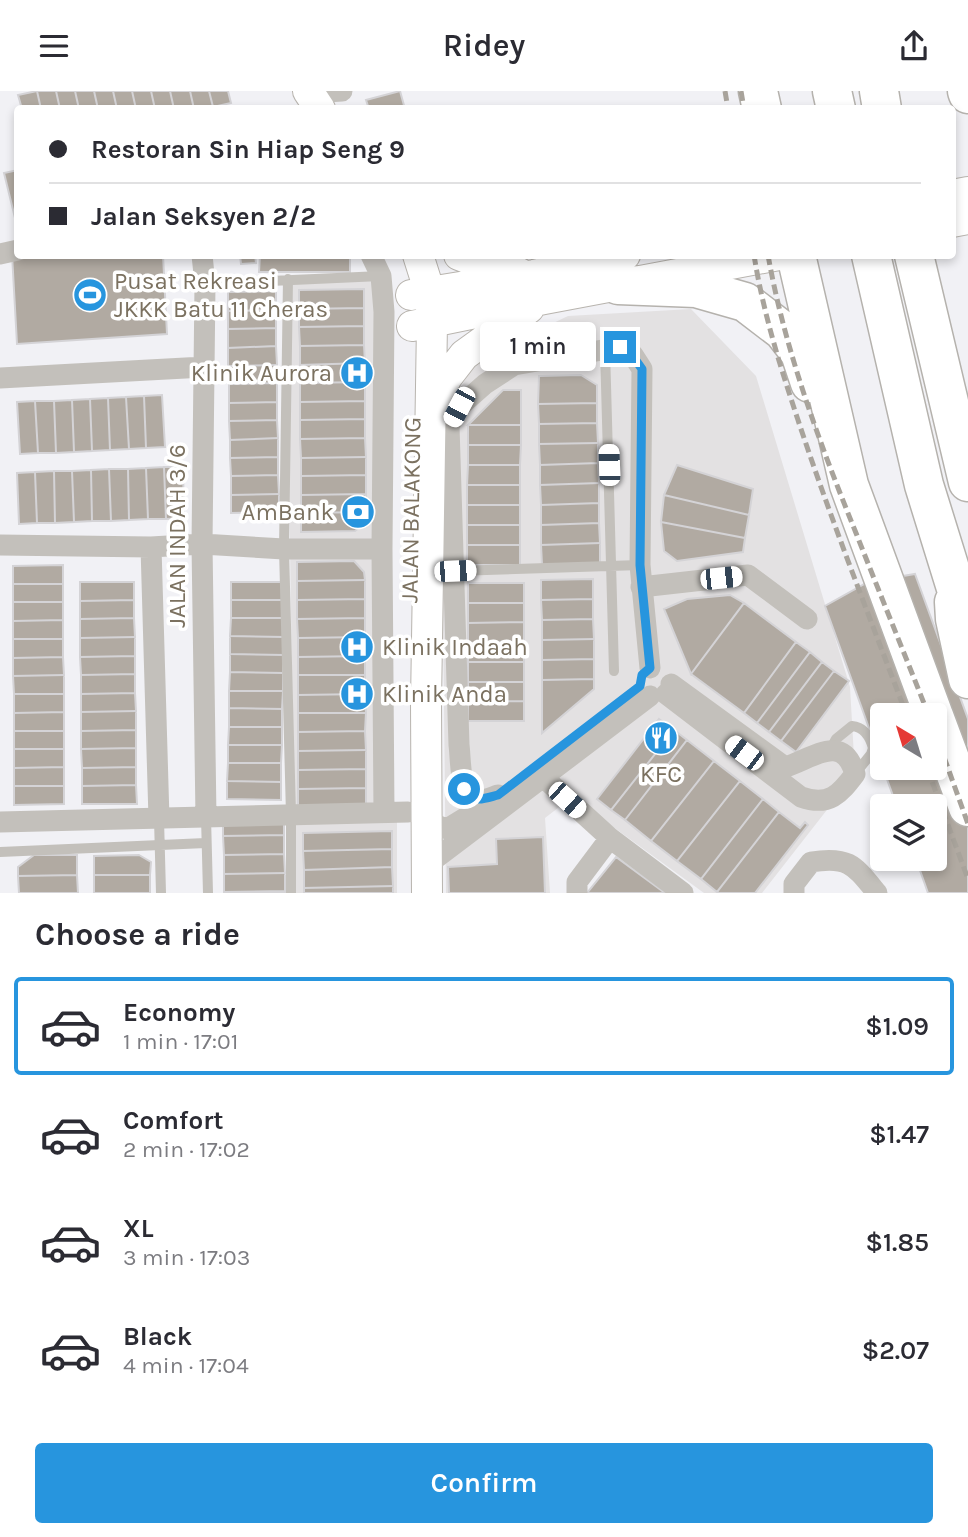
<!DOCTYPE html>
<meta charset="utf-8">
<style>
:root{--surface:#fff;--page:#f7f7f7;--text:#2b2b33;--muted:#7c7c81;--line:#e1e1e2;--accent:#2795de}
body{margin:0;font-family:Karla,sans-serif;background:var(--page);color:var(--text);height:100vh;display:flex;flex-direction:column;font-size:26px;white-space:nowrap}
*{box-sizing:border-box;margin:0}
p{font-size:23px;color:var(--muted)}
.icon{flex:none;width:38px;height:38px;fill:none;stroke:currentColor;stroke-width:2;stroke-linecap:round;stroke-linejoin:round}
.map{position:relative;height:802px;overflow:hidden}
.drawer{display:flex;flex-direction:column;background:var(--surface);flex:1}
.drawer>*{flex:none}
.banner{position:absolute;left:14px;top:14px;width:942px;height:154px;border-radius:7px;box-shadow:0 4px 10px #0003;display:grid;align-content:center;height:154px;padding:0 35px;background:var(--surface)}
.needle{width:46px;rotate:322deg}
.controls{position:absolute;left:870px;top:612px;display:grid;gap:14px}
.controls a{display:grid;place-items:center;width:77px;height:77px;border-radius:7px;background:var(--surface);box-shadow:0 4px 10px #0003;font-size:35px}
.end{position:absolute;width:32px;height:32px;margin:-16px;border:9px solid #2795de;background:#fff;box-shadow:0 0 0 4px #fff}
.from{border-radius:50%}
.bubble{position:absolute;height:49px;border-radius:7px;background:var(--surface);box-shadow:0 4px 10px #0003;font-size:23px;font-weight:600;line-height:49px;text-align:center}
.car{position:absolute;width:21px;height:42px;margin:-21px -10px;border-radius:9px;box-shadow:0 0 5px 2px #0007;background:linear-gradient(#fff 24%,#345 0 40%,#fff 0 76%,#345 0 86%,#fff 0)}
.banner b{display:flex;align-items:center;gap:24px;height:66px;font-size:26px}
.banner b+b{border-top:2px solid var(--line)}
.banner i{width:18px;height:18px;background:var(--text)}
ul{padding:0;list-style:none}
li{display:flex;align-items:center;gap:21px;height:98px;margin:0 14px 10px;padding:0 21px;border:4px solid transparent;border-radius:7px}
li div{flex:1}
li b{display:block;font-size:26px}
li em{font-style:normal;font-weight:600}
li.current{border-color:var(--accent)}
li>.icon{width:63px;height:63px;stroke-width:1.5}
h2{padding:0 35px;font-size:32px;line-height:84px}
.primary-button{display:flex;gap:14px;margin-top:auto;padding:14px 35px}
.primary-button a{flex:1;height:80px;border-radius:7px;background:var(--accent);color:#fff;font-size:28px;font-weight:600;line-height:80px;text-align:center}
header{display:flex;justify-content:space-between;align-items:center;height:91px;padding:0 35px;background:var(--surface);font-size:32px;font-weight:600}
.map>svg:first-child{display:block}
</style>
<header><svg class="icon" aria-label="menu" viewBox="0 0 24 24"><path d="M4 6h16M4 12h16M4 18h16"/></svg>Ridey<svg class="icon" aria-label="share" viewBox="0 0 24 24"><path d="M12 15V3M7 8l5-5 5 5M5 13v7h14v-7"/></svg></header>
<div class="map">
<svg width="968" height="802" viewBox="0 0 968 802">
<rect width="100%" height="100%" fill="#f1f1f5"/>
<path fill="#e3e1e2" d="M374 190 378 728 397 729V802H295L289 385 292 191Z
M691 218 756 285 850 596 855 683 762 802H704L572 706 545 727 550 802H446L441 332 476 269 568 225Z"/>
<path fill="#b1aaa2" stroke="#d4d3d6" stroke-width="2" d="M37 0 41 18H22L18 4Z
M37 0H56L60 18H41Z
M56 0H75L79 18H60Z
M75 0H94L98 18H79Z
M94 0H113L117 18H98Z
M113 0H132L136 18H117Z
M132 0H151L155 18H136Z
M151 0H170L174 18H155Z
M170 0H190L194 18H174Z
M190 0H209L213 16 194 18Z
M209 0H228L231 12 213 16Z
M400 0 405 18H369L366 9Z
M18 79V131H16L4 82Z
M12 163 163 164 167 243 17 253Z
M240 164H255L256 172 241 173Z
M260 164H350V181H259Z
M364 198V217L299 218V199Z
M276 200V219L228 220V201Z
M364 217V235L299 236V218Z
M276 219V237L228 238V220Z
M364 235V254L300 255 299 236Z
M276 237V255L228 257V238Z
M364 254 365 272 300 274V255Z
M276 255 277 274 228 275V257Z
M365 272V291L300 292V274Z
M277 274V292L229 293 228 275Z
M581 284 597 294V312L538 313 539 285Z
M365 291V310L300 311V292Z
M277 292V311L229 312V293Z
M503 299H521V334H468Z
M162 304 165 356 146 357 144 305Z
M144 305 146 357 129 358 126 306Z
M126 306 129 358 110 359 108 307Z
M108 307 110 359 92 360 90 308Z
M90 308 92 360 74 361 72 309Z
M72 309 74 361 56 362 54 310Z
M35 310 38 362 20 363 17 311Z
M35 310H54L56 362H38Z
M365 310V328L300 329V311Z
M277 311V329L229 330V312Z
M597 312V332L539 333 538 313Z
M365 328V347L300 348V329Z
M277 329 278 347 230 349 229 330Z
M597 332 598 352 539 353V333Z
M468 334H521V354H468Z
M278 347V366L230 367V349Z
M365 347 366 366 301 367 300 348Z
M598 352V372L540 374 539 353Z
M468 354H521L520 374H468Z
M278 366V384L231 385 230 367Z
M366 366V384L301 385V367Z
M598 372 599 392 540 394V374Z
M468 374H520V394H467Z
M677 374 753 398 749 424 664 404Z
M164 376H183L184 427 166 428Z
M164 376 166 428H148L146 377Z
M146 377 148 428 129 429 128 378Z
M109 378H128L129 429 111 430Z
M109 378 111 430H92L91 379Z
M91 379 92 430 74 431 72 380Z
M54 380H72L74 431 55 432Z
M54 380 55 432H37L35 381Z
M35 381 37 432 19 433 17 382Z
M278 384 279 403 231 404V385Z
M366 384V403L301 404V385Z
M599 392V412L541 414 540 394Z
M467 394H520V414H467Z
M279 403V421L231 422V404Z
M366 403V421L301 422V404Z
M664 404 749 424 745 447 661 431Z
M599 412V432L541 434V414Z
M467 414H520V434H467Z
M366 421 365 432 355 440 301 441V422Z
M661 431 745 447 743 461 677 470 664 460Z
M599 432 600 452 541 454V434Z
M467 434H520V454H467Z
M600 452V473L542 474 541 454Z
M467 454H520V474H467Z
M354 470 364 481 365 489 297 490V471Z
M63 474V493H13V475Z
M915 483 968 628V802H928L916 768H934V716H897L883 677H934V625H882V673L825 515 868 491Z
M593 488V508L541 509V489Z
M365 489V508L297 509V490Z
M80 491H134V509L80 510Z
M231 491H285V509H231Z
M468 492H524V512H468Z
M13 493H63V511H13Z
M730 504 744 512 691 583 664 518 687 508Z
M365 508V527L297 528V509Z
M593 508V528L542 529 541 509Z
M134 509V527L80 528V510Z
M231 509H285L284 527H231Z
M13 511H63V529L13 530Z
M468 512H524V531L468 532Z
M744 512 796 551 744 622 691 583Z
M134 527 135 546 80 547V528Z
M231 527H284V546L230 545Z
M365 527V546L298 547 297 528Z
M593 528 594 548 542 549V529Z
M63 529V548H13V530Z
M524 531V551L468 552V532Z
M230 545 284 546 283 564 230 563Z
M135 546V565L80 566V547Z
M365 546V565L298 566V547Z
M13 548H63V566L13 567Z
M594 548V568L542 569V549Z
M524 551V571H468V552Z
M796 551 810 561 757 632 744 622Z
M810 561 822 571 769 641 757 632Z
M230 563 283 564V582L230 581Z
M135 565V583L81 584 80 566Z
M365 565V584H298V566Z
M63 566 64 584 13 585V567Z
M594 568V588L542 589V569Z
M468 571H524V591H468Z
M822 571 834 580 781 650 769 641Z
M834 580 849 590 796 661 781 650Z
M230 581 283 582V600H229Z
M135 583V602L81 603V584Z
M64 584V603H14L13 585Z
M298 584H365V603L298 604Z
M594 588V598L542 642V589Z
M468 591H524V610L468 611Z
M229 600H283L282 618 229 617Z
M135 602 136 620 81 621V603Z
M14 603H64V621L14 622Z
M365 603 366 622H298V604Z
M524 610V630H468V611Z
M229 617 282 618V636H229Z
M136 620V639L81 640V621Z
M64 621V640H14V622Z
M298 622H366L365 640 298 641Z
M659 628 674 639 611 719 597 708Z
M229 636H282V654H228Z
M136 639V657L81 658V640Z
M674 639 687 649 625 729 611 719Z
M14 640H64V658H14Z
M365 640 366 659 298 660V641Z
M687 649 714 670 651 750 625 729Z
M228 654H282L281 672H228Z
M136 657V676L82 677 81 658Z
M14 658H64V676L14 677Z
M366 659V678L298 679V660Z
M714 670 740 690 677 770 651 750Z
M228 672H281V691L227 690Z
M64 676V695H14V677Z
M136 676V694L82 695V677Z
M366 678V697L298 698V679Z
M227 690 281 691V709L227 708Z
M740 690 763 708 701 788 677 770Z
M136 694 137 713H82V695Z
M14 695H64V713L14 714Z
M366 697V716H298V698Z
M763 708 779 721 717 801 701 788Z
M779 721 800 737 805 731 808 734 755 802H719L717 801Z
M284 725V744L223 745V727Z
M392 740V758L303 760V742Z
M284 744V763L224 764 223 745Z
M543 746 545 802H449L448 776 497 773 496 748Z
M392 758V776L304 779 303 760Z
M284 763 285 782 224 783V764Z
M34 764H77V784L18 785V776Z
M139 764 151 771 150 784H94V765Z
M616 766 665 802H587Z
M392 776 393 795 304 797V779Z
M285 782V800L224 801V783Z
M77 784 78 802H19L18 785Z
M94 784H150V802H94Z
M393 795V802H304V797Z
M285 800V802H224V801Z"/>
<g fill="none" stroke-linecap="round" stroke-linejoin="round">
<g stroke="#b8b4ae" stroke-width="32">
<path id="secondary" d="M308 0 320 18
M952 104 968 101
M952 131 968 128
M418 164 430 202 432 232 426 612 427 802
M459 164 501 180 519 182
M411 204 534 184 625 164
M412 235 544 208 779 164
M433 314 447 286 464 264 529 217"/>
</g>
<g stroke="#b5b2ad" stroke-width="41">
<path id="highway" d="M758 0 762 18
M832 0 836 18
M879 0 882 18
M967 0 968 3
M796 164 849 394 934 625
M871 164 924 394 968 536
M914 164 968 391
M618 194 696 197 745 211 783 240 800 262 810 292
M954 511 955 528 968 588
M934 625 968 716"/>
</g>
<path stroke="#c3c0bb" stroke-width="10" d="M288 188 284 458 291 724V802
M205 193 381 185
M605 258 614 580
M455 480 640 474
M830 659 836 648 852 635C864 636 870 646 873 657L871 663 855 683
M206 726 208 802
M159 728 161 802
M0 761 206 752"/>
<path stroke="#c3c0bb" stroke-width="21" d="M309 2 342 0
M0 163 18 159
M202 164 205 193 202 453 206 726
M371 164 381 185 384 221 382 458 384 722
M499 237 514 274
M0 287 204 276
M0 454 151 456 202 453 284 458H382
M151 456 159 728
M641 496 748 484 807 528
M666 603 801 706C829 716 840 703 855 683 843 640 812 668 785 676L671 593
M543 686 610 747 683 802
M498 704C492 706 483 710 477 709 459 707 461 668 459 654L449 335 459 316 485 293 514 274 620 256 633 264 642 278 640 474 650 577
M427 723 431 732 447 738 478 719
M0 731 408 721
M427 774 650 605
M577 802V791L610 747
M794 802V793L811 771C849 765 854 774 877 802"/>
<use href="#secondary" stroke="#fff" stroke-width="30"/>
<use href="#highway" stroke="#fff" stroke-width="38"/>
<path stroke="#a8a39b" stroke-width="5" stroke-dasharray="10 5" stroke-linecap="butt" d="M725 0 728 18
M741 0 744 18
M754 164C763 221 780 275 798 329 831 429 870 527 907 625
M768 164C785 260 820 353 856 442 880 503 905 564 929 625
M934 638 968 733
M927 677 968 788"/>
</g>
<g fill="none" stroke-linecap="round" stroke-linejoin="round">
<path stroke="#2795de" stroke-width="9" d="M464 698C474 713 483 708 498 704L640 595 642 584 650 577 640 474 642 278 632 264 620 256"/>
</g>
<defs>
<g id="stadium-disc" transform="scale(1.75)"><circle r="9.5" fill="#2795de" stroke="#fff"/><path d="M0-5a6.5 5 0 1 0 0 10a6.5 5 0 1 0 0-10ZM-3.5-1.8h7v3.6h-7Z" fill="#fff"/></g>
<g id="hospital-disc" transform="scale(1.75)"><circle r="9.5" fill="#2795de" stroke="#fff"/><path d="M-5-5h3v3.5h4V-5h3V5h-3V1.5h-4V5h-3Z" fill="#fff"/></g>
<g id="bank-disc" transform="scale(1.75)"><circle r="9.5" fill="#2795de" stroke="#fff"/><path d="M-6-4H6V4H-6ZM0-2.3a2.3 2.3 0 1 0 0 4.6a2.3 2.3 0 1 0 0-4.6Z" fill="#fff"/></g>
<g id="restaurant-disc" transform="scale(1.75)"><circle r="9.5" fill="#2795de" stroke="#fff"/><path d="M-5-6h1v4h1v-4h1v4h1v-4h1v5L-1.5 .5V6h-2V.5L-5-1ZM5-6V6H3V1.5H1.5Q1.5-4 5-6Z" fill="#fff"/></g>
</defs>
<g fill-rule="evenodd">
<use href="#stadium-disc" x="90" y="204"/>
<use href="#hospital-disc" x="357" y="282"/>
<use href="#bank-disc" x="358" y="421"/>
<use href="#hospital-disc" x="357" y="556"/>
<use href="#hospital-disc" x="357" y="603"/>
<use href="#restaurant-disc" x="661" y="647"/>
</g>
<g text-anchor="middle" dominant-baseline="central" stroke-width="7" stroke-linejoin="round" paint-order="stroke">
<g font-size="24" fill="#7b7160" stroke="#fff" text-anchor="start">
<text x="114" y="190">Pusat Rekreasi<tspan x="114" dy="28">JKKK Batu 11 Cheras</tspan></text>
<text x="332" y="282" text-anchor="end">Klinik Aurora</text>
<text x="334" y="421" text-anchor="end">AmBank</text>
<text x="382" y="556">Klinik Indaah</text>
<text x="382" y="603">Klinik Anda</text>
<text x="661" y="683" text-anchor="middle">KFC</text>
</g>
<g font-size="24" fill="#7b7160" stroke="#fff">
<text transform="translate(411 419) rotate(-89)">JALAN BALAKONG</text>
<text transform="translate(177 445) rotate(-90)">JALAN INDAH 3/6</text>
</g>
</g>
</svg>
<div class="controls">
<a><svg class="needle" viewBox="-14 -14 28 28"><path d="M0-13l5 13h-10z" fill="#e53935"/><path d="M0 13l5-13h-10z" fill="#7c7c81"/></svg></a>
<a><svg class="icon" aria-label="layers" viewBox="0 0 24 24"><path d="M12 4l9 5-9 5-9-5zM3 14l9 5 9-5"/></svg></a>
</div>
<i class="end from" style="left:464px;top:698px"></i>
<i class="end" style="left:620px;top:256px"></i>
<div class="bubble" style="left:480px;top:231px;width:116px">1 min</div>
<i class="car" style="left:459px;top:316px;rotate:208deg"></i>
<i class="car" style="left:609px;top:374px;rotate:358deg"></i>
<i class="car" style="left:455px;top:480px;rotate:88deg"></i>
<i class="car" style="left:721px;top:487px;rotate:84deg"></i>
<i class="car" style="left:744px;top:662px;rotate:307deg"></i>
<i class="car" style="left:567px;top:709px;rotate:132deg"></i>
<div class="banner">
<b><i class="from"></i>Restoran Sin Hiap Seng 9</b>
<b><i></i>Jalan Seksyen 2/2</b>
</div>
</div>
<section class="drawer">
<h2>Choose a ride</h2>
<ul>
<li class="current"><svg class="icon" aria-label="car" viewBox="0 0 24 24"><path d="M5 17H2v-5l4-1 3-4h7l3 4 3 1v5h-3M9 17h6M6 11h13"/><circle cx="7" cy="17" r="2"/><circle cx="17" cy="17" r="2"/></svg><div><b>Economy</b><p>1 min · 17:01</p></div><em>$1.09</em></li>
<li><svg class="icon" aria-label="car" viewBox="0 0 24 24"><path d="M5 17H2v-5l4-1 3-4h7l3 4 3 1v5h-3M9 17h6M6 11h13"/><circle cx="7" cy="17" r="2"/><circle cx="17" cy="17" r="2"/></svg><div><b>Comfort</b><p>2 min · 17:02</p></div><em>$1.47</em></li>
<li><svg class="icon" aria-label="car" viewBox="0 0 24 24"><path d="M5 17H2v-5l4-1 3-4h7l3 4 3 1v5h-3M9 17h6M6 11h13"/><circle cx="7" cy="17" r="2"/><circle cx="17" cy="17" r="2"/></svg><div><b>XL</b><p>3 min · 17:03</p></div><em>$1.85</em></li>
<li><svg class="icon" aria-label="car" viewBox="0 0 24 24"><path d="M5 17H2v-5l4-1 3-4h7l3 4 3 1v5h-3M9 17h6M6 11h13"/><circle cx="7" cy="17" r="2"/><circle cx="17" cy="17" r="2"/></svg><div><b>Black</b><p>4 min · 17:04</p></div><em>$2.07</em></li>
</ul>
<div class="primary-button"><a>Confirm</a></div>
</section>
